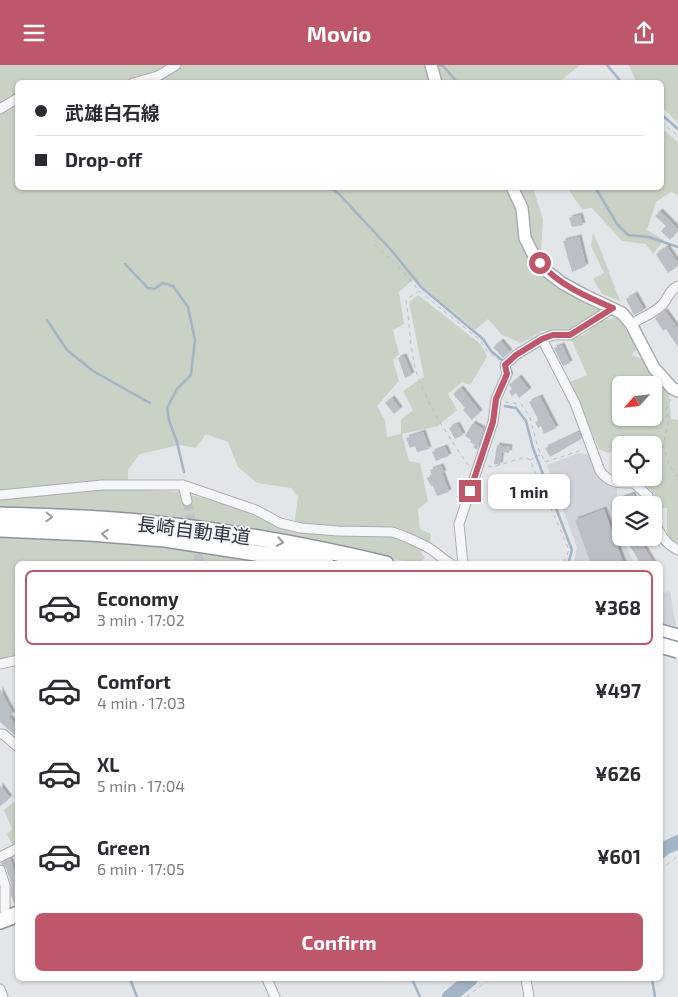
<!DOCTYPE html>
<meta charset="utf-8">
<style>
:root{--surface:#fff;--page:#f2f2f3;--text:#2b2b33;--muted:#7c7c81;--line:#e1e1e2;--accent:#bf576a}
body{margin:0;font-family:"Exo 2","Noto Sans JP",sans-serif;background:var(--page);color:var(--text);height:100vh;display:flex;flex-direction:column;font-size:19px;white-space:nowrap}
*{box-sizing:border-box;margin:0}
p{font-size:16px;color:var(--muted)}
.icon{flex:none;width:28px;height:28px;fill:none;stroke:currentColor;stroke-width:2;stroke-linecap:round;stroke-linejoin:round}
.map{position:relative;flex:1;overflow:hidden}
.drawer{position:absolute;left:15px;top:496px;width:648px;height:420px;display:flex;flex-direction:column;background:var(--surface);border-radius:8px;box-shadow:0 1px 4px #0004}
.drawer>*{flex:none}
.guide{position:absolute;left:15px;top:15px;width:649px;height:110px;border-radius:8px;box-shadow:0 1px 4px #0004;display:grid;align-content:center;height:110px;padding:0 20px;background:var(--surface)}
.needle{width:32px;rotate:243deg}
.tools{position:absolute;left:612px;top:311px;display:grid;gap:10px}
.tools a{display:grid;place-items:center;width:50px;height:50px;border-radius:8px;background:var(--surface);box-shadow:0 1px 4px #0004;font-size:25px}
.end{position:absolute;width:22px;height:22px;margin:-11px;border:6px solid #bf576a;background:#fff;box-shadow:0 0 0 2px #fff}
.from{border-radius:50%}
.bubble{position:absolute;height:35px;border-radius:8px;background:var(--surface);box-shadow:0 1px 4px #0004;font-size:16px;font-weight:700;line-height:35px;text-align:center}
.guide b{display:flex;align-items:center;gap:18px;height:48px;font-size:19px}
.guide b+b{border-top:1px solid var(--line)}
.guide i{width:12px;height:12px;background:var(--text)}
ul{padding:9px 0 0;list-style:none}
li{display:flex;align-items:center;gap:15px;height:75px;margin:0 10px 8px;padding:0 10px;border:2px solid transparent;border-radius:8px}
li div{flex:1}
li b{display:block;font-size:19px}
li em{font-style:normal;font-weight:700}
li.selected{border-color:var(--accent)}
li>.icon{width:45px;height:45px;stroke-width:1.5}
.action{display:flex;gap:10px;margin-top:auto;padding:10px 20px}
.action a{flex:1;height:58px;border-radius:8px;background:var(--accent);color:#fff;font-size:20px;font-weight:700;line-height:58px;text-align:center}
header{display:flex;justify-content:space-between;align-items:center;height:65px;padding:0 20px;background:var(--accent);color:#fff;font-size:22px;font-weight:700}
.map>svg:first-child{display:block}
</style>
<header><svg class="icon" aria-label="menu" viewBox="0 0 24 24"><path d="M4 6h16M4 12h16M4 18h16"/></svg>Movio<svg class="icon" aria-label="share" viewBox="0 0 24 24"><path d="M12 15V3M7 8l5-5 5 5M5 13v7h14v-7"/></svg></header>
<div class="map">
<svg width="678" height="932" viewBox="0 0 678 932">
<defs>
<filter id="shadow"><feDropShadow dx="2.5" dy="-2.5" stdDeviation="0" flood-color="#0004"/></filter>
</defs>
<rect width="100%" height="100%" fill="#e3e6e9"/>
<path fill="#d1d5db" d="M578 388 590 390 601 414 617 422V447L621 462V472L623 473 622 475 635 499H573L577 483 547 400Z
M670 526 676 561 660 558V529Z"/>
<path fill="#c9d2c5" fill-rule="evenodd" d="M0 0H580L558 18H18V122L533 123 543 154 541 187 565 225 601 245 567 265 543 266 521 278 502 270 488 254 475 265 414 214 399 227 404 259 393 265 399 289 393 295 399 316 377 341 385 355 387 372 401 369V355L413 345 403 326 424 312 409 237 418 230 478 277 485 286 487 292 470 320 462 317 448 329 457 345 438 361 402 369 409 396 420 398 428 436 418 444 420 464 431 469 430 479 421 487 425 493 418 498 363 489 362 499H18L17 590 0 594ZM206 369 228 377 238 402 257 418 291 423 298 432 294 460 282 464 241 444 181 427 128 424V405L140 389 179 380 196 383Z
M629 0H678V58L661 41V18L636 17Z
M661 63 678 77V130L671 127 656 137 647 165 664 175 653 189 646 179 622 176 592 143 582 144 567 123 661 122Z
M593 168 599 181 620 236 602 229 593 214 604 208 591 181Z
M619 252 637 284 631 290 645 295 669 329 671 354 678 355V475L676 479 667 473V443L655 444 654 429 643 417 641 413 654 412V380H621V383L608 388 599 384 570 317 587 310 571 274 584 270 600 256ZM621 320H654V352H621Z
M14 737 17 745V790L7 769 12 764 4 745Z"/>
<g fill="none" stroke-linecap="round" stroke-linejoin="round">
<path stroke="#a2b4c5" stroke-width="2.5" d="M440 0 444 2 458 18
M607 0 622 18
M661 49 678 64
M330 122 339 129 392 186 421 222 483 274 491 286 503 296
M595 122 617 159 628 170 649 172 678 182
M125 199 148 223 154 224 163 218 173 221 188 242 195 275 191 310 177 324 167 343 169 355 177 377 184 407
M47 255 67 285 93 306 150 338
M509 300 512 308 511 310
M505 341 516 343 526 356 533 383 572 485 568 499
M130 914 137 932
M412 914 420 932
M652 914 655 932"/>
<path stroke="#a2b4c5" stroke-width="14" d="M660 787 665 783 678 777
M449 932 471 914"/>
</g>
<path fill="#bbbfc6" filter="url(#shadow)" d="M660 146 678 164V166L670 175 661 166 666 161 655 151Z
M580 150 583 160 572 162 569 153Z
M579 172 586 201 572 207 563 176Z
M667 182 678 198V201L668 208 656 189Z
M635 229 644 245 634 250 626 234Z
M665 246 678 264V282L666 264 663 266 655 253Z
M501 276 510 287 503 293 493 282Z
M562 280 570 298 563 301 554 283Z
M404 291 412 310 405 313 398 293Z
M519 312 529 325 519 333 516 328 512 331 509 326 512 324 509 320Z
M461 323 480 347 472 355 463 345 465 343 453 329Z
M540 332 556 363 544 369 541 361 538 363 535 357 538 356 537 352 529 337Z
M392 333 400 344 394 349 385 338Z
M473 358 483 364 477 385 473 382 475 380 470 377 471 375 465 371Z
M457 359 463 370 455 374 449 363Z
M423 367 429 384 417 387 415 381 410 383 406 373Z
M579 367 581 374 550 392 545 383Z
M497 380 510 382 509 388 502 387 500 400 494 399Z
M445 382 449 391 436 396 432 387Z
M441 401 444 408H442L449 427 437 431 433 421H431L427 413 432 411 430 405Z
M633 429 636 440H623L621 433Z
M604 444 619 486 624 499H591L575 455Z
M625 472H638L654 499H641L629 480H627Z
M0 624 13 649 8 651 18 661V673L0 657Z
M0 720 10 733 0 741Z
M10 794 18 815V840H15L11 830V818L6 803 1 798Z"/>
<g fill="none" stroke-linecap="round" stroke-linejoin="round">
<path stroke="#bfc2c7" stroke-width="9" stroke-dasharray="9 4.5" stroke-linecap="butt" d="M187 436 200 499"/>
<g stroke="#a9adb3" stroke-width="11">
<path id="street" d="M133 18 158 11 176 0
M0 44 18 33
M631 259C641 253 655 248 663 239 669 232 668 226 678 221
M542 274 575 338 600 406C610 419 619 418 634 418L648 431 649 440
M183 420 187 436
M0 430 102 420H183L256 445 280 458 301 463 338 466 392 467C400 469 425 480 432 485 439 490 444 495 451 499
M654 456C660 469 665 479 678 485
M463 499 459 459 493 357 496 334 507 309 505 300 516 290 542 274 553 270H570L613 243
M0 599 18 595
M0 669H3L18 682
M0 792 18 783
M0 805 5 820V846L7 853
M267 914 275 932
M526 914 529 932
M0 924 3 932"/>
</g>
<g stroke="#a9adb3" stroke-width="14">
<path id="secondary" d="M431 0 436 18
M512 122 522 143 525 173 533 189 548 207 562 218 584 230 622 248 631 259 654 303 672 323 678 326"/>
</g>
<g stroke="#8c949e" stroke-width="18">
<path id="highway" d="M0 450C55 452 111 453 166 460 240 468 314 482 386 499
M0 464 90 468 165 474 326 499
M660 567 678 572
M0 856 18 849"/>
</g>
<path stroke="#b9bcc1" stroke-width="1" stroke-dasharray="4 4" stroke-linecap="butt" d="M574 18 576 16 581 18
M661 57 678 71
M375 180 402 205 419 226 480 275 488 287 499 295
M419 226 406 235C410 261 410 291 419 315 431 346 450 374 469 401
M671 334 666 344 669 355 663 380 669 400 678 412
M505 337 521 339 530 352 538 383 545 397 582 385
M530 395 540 390
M488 401 493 402 525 392 530 395 569 485 563 499
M660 805 678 791
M467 932 489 914"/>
<use href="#street" stroke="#f5f6f8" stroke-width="9"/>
<use href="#secondary" stroke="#fff" stroke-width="11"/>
<use href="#highway" stroke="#fff" stroke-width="15"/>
<g stroke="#8c949e" stroke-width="18" stroke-linecap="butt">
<path id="highway-bridge" d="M660 580 678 585"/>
</g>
<use href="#highway-bridge" stroke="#fff" stroke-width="15"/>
</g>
<defs><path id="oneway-chevron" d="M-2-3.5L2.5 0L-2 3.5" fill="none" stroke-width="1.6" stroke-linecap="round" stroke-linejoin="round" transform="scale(1.25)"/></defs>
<g stroke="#969aa0">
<use href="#oneway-chevron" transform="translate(49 452) rotate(3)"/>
<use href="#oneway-chevron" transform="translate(105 469) rotate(-175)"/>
<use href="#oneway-chevron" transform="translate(280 477) rotate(10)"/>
</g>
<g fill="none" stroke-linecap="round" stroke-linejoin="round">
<path stroke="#bf576a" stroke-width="6" d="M470 426 493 357 496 334 507 309 505 300 516 290 542 274 553 270H570L613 243C587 232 559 220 540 198"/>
</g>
<g text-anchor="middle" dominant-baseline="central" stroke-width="4" stroke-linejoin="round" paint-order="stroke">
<g font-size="19" fill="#2d3440" stroke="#f2f4f7">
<text transform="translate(194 465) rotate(7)">長崎自動車道</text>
</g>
</g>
</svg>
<div class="tools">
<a><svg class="needle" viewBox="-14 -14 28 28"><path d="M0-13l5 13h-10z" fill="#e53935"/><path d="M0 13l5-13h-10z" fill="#7c7c81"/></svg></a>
<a><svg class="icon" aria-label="locate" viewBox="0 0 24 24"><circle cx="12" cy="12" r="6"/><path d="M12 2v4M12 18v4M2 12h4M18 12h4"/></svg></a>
<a><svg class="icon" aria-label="layers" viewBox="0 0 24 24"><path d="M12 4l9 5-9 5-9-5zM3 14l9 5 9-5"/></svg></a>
</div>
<i class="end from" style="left:540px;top:198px"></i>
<i class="end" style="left:470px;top:426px"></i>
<div class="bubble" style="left:488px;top:409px;width:82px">1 min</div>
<div class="guide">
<b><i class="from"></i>武雄白石線</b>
<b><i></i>Drop-off</b>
</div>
<section class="drawer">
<ul>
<li class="selected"><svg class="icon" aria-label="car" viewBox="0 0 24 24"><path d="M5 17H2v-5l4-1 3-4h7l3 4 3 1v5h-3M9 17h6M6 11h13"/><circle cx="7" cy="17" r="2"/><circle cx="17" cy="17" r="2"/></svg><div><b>Economy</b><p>3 min · 17:02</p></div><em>¥368</em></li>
<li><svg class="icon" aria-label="car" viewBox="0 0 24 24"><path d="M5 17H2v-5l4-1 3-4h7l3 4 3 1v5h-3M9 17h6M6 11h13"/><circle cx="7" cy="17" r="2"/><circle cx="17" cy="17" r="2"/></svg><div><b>Comfort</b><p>4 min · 17:03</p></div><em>¥497</em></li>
<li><svg class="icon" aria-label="car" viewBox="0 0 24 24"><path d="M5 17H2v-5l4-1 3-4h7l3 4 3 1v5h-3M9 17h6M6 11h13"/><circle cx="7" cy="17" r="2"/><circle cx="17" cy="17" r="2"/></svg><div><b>XL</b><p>5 min · 17:04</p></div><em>¥626</em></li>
<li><svg class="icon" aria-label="car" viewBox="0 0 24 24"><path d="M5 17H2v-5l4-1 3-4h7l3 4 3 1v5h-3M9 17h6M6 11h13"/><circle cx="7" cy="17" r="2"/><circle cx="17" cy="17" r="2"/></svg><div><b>Green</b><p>6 min · 17:05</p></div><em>¥601</em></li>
</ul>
<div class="action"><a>Confirm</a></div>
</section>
</div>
